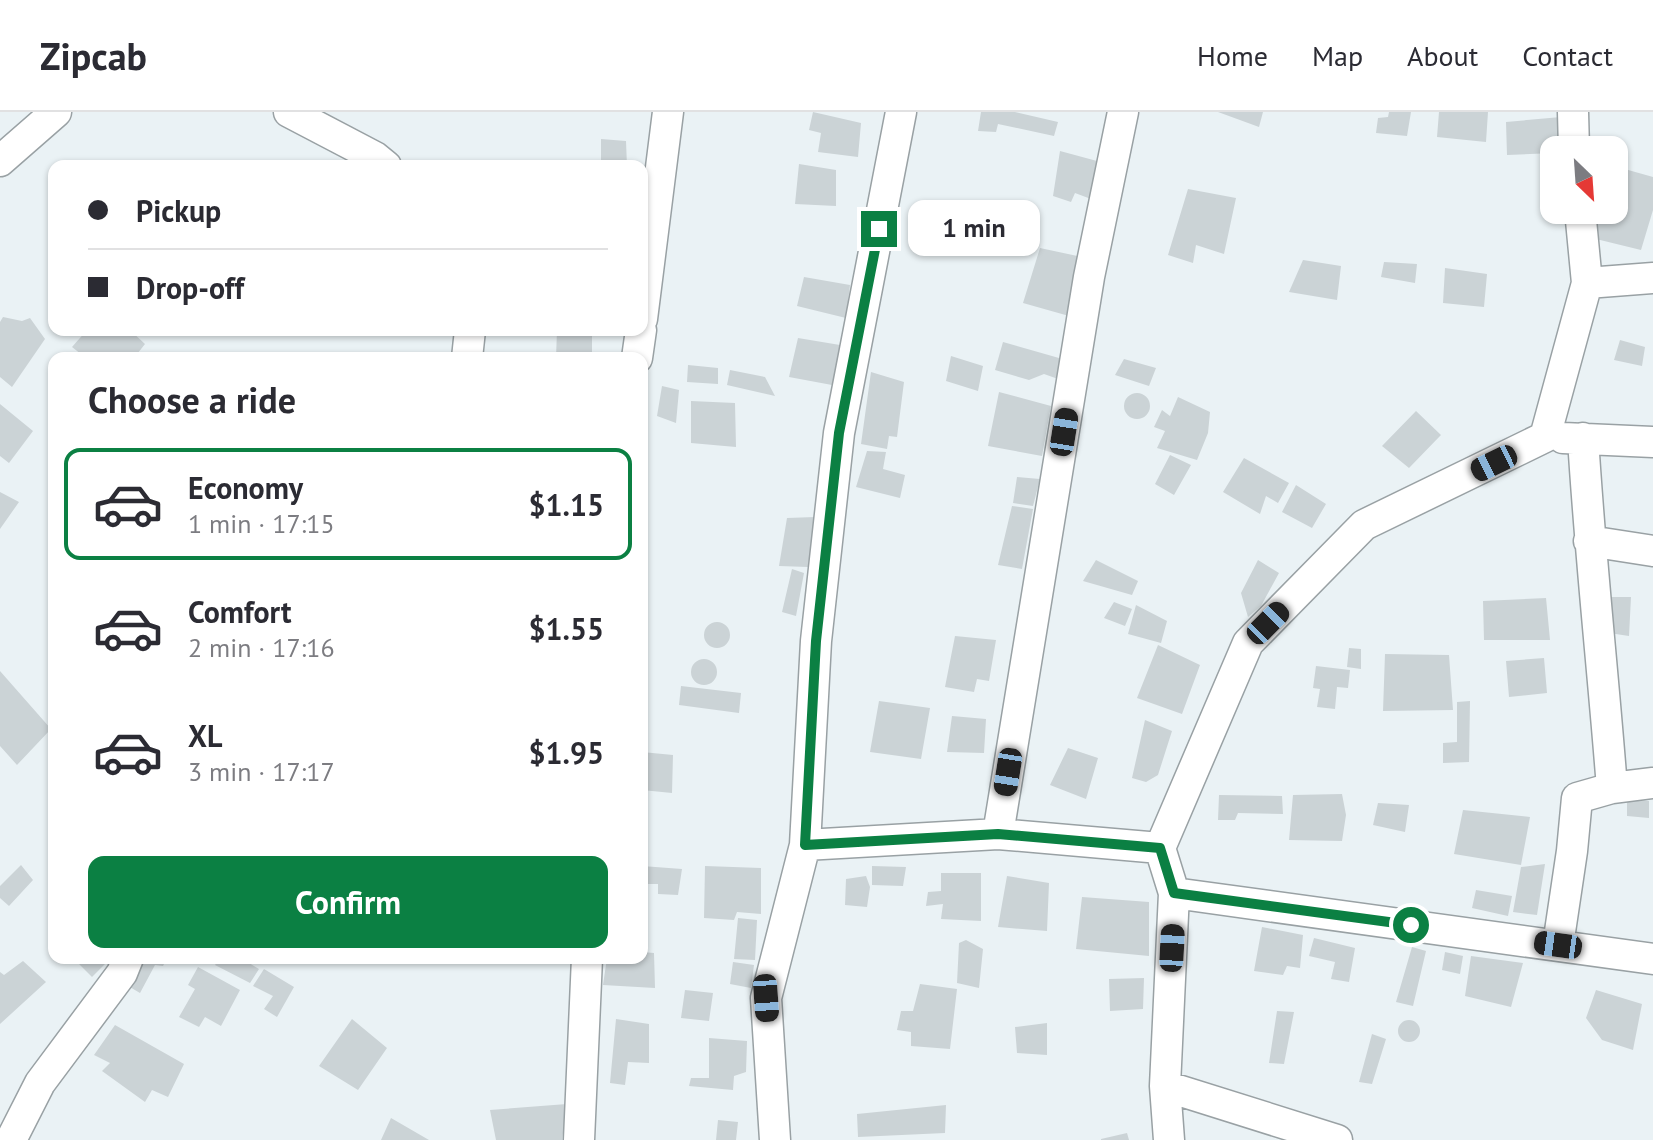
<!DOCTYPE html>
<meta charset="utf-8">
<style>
:root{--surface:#fff;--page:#f2f2f3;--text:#2b2b33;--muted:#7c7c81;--line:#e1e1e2;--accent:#0b8043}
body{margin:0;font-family:"PT Sans",sans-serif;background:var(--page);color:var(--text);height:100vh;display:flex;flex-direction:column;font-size:30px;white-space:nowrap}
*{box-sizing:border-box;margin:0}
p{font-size:26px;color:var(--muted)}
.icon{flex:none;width:44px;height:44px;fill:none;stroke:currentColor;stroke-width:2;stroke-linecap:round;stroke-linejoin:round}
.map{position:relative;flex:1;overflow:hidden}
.sheet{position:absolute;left:48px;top:240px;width:600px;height:612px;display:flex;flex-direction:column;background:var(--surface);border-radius:16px;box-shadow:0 2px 6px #0004}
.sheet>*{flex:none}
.top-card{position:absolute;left:48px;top:48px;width:600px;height:176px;border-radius:16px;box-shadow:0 2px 6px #0004;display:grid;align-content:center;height:176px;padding:0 40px;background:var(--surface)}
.needle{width:52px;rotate:155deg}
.fabs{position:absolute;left:1540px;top:24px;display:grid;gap:16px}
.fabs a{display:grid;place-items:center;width:88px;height:88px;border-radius:16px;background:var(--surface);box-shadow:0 2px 6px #0004;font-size:40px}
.end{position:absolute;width:36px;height:36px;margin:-18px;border:10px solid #0b8043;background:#fff;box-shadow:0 0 0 4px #fff}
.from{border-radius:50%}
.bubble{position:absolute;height:56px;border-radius:16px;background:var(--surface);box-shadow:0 2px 6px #0004;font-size:26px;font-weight:800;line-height:56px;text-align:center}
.car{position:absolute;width:24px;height:48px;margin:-24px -12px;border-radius:10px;box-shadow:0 0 6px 2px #0007;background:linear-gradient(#222 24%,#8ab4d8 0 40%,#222 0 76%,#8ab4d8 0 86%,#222 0)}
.top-card b{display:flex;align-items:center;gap:28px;height:76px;font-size:30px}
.top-card b+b{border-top:2px solid var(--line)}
.top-card i{width:20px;height:20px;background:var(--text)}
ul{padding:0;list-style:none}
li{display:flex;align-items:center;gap:24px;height:112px;margin:0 16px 12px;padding:0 24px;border:4px solid transparent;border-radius:16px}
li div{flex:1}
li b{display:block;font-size:30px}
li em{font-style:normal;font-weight:800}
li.on{border-color:var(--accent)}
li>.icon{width:72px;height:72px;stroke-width:1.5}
h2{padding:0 40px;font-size:36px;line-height:96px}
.action{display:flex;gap:16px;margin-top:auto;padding:16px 40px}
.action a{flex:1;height:92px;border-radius:16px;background:var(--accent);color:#fff;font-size:32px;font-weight:800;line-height:92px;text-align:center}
header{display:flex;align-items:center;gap:48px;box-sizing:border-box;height:112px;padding:0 40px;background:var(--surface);border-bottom:2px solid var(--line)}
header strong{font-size:38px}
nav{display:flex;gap:44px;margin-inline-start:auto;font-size:28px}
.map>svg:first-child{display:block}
</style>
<header>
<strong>Zipcab</strong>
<nav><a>Home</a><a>Map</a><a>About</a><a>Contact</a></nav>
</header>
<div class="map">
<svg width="1653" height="1028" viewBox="0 0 1653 1028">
<rect width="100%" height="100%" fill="#eaf2f5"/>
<path fill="#cbd3d6" d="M813 0 861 11 858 45 818 40 821 21 809 18Z
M981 0H1015L1058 10 1054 24 998 12 996 20 978 19Z
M1218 0H1263L1259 15Z
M1389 0H1411L1407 24 1376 21 1378 6 1388 5Z
M1439 0H1488L1486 30 1437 25Z
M1561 5 1560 38H1554V41L1507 43 1506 10Z
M601 27 626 29 627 54H601Z
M1060 39 1097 49 1091 87 1075 81 1071 90 1053 84Z
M799 52 836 58V94L795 92Z
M1614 54 1653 65V98L1641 138 1592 126 1598 98H1614Z
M1188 77 1236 86 1224 142 1196 133 1193 151 1168 143Z
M1040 136 1082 145 1069 204 1023 191Z
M1303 148 1341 154 1337 188 1289 180Z
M1384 150 1417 152 1415 171 1381 165Z
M1445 156 1487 162 1484 195 1443 191Z
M804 165 850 173 846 206 797 194Z
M3 205 22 209 30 206 45 227 12 275 0 265V210Z
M87 218H130L145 232 134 246H86L72 235Z
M557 218H592V246H556Z
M798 226 840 233 832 273 789 265Z
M1620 228 1645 235 1642 254 1614 248Z
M1003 230 1066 248 1061 268 1044 262 1029 268 995 258Z
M951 244 983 254 978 279 946 269Z
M1124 247 1156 256 1149 274 1115 263Z
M688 253 718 256V272L687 270Z
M730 258 765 265 775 284 727 273Z
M871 260 904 270 897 325 889 324 887 337 861 332Z
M662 274 679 278 676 311 657 304Z
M999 280 1051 294 1042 344 988 334Z
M1124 294a13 13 0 1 1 26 0a13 13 0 1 1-26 0Z
M1178 285 1210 300 1208 321 1197 348 1157 336 1165 319 1154 315 1162 298 1170 304Z
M691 289 735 291 736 335 691 331Z
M0 292 33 319 9 351 0 344Z
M1416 299 1441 323 1409 356 1382 334Z
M867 339 886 340 883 357 905 363 900 386 856 375Z
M1170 343 1191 353 1174 383 1155 372Z
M1244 346 1289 371 1278 391 1266 384 1260 402 1223 380Z
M1017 365 1040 367 1033 394 1013 391Z
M1296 373 1326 392 1312 416 1282 400Z
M0 380 19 390 0 417Z
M1012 394 1033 397 1022 457 998 453Z
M815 405 808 455 779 454 787 406Z
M1096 448 1138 469 1132 483 1083 469Z
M1258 448 1279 461 1261 494 1248 505 1241 481Z
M792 457 804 461 796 504 782 500Z
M1610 485H1631L1629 524 1609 521Z
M1546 486 1550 528H1484L1483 489Z
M1114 490 1132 497 1125 514 1104 506Z
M1136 493 1167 509 1161 531 1128 522Z
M704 523a13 13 0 1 1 26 0a13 13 0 1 1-26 0Z
M955 524 996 528 989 569 977 567 974 580 945 575Z
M1158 533 1200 553 1182 602 1137 586Z
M1349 536 1361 537V557L1347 555Z
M1385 542 1449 543 1453 598 1383 599Z
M1544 546 1547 581 1509 585 1506 549Z
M691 560a13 13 0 1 1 26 0a13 13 0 1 1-26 0Z
M1316 554 1350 558 1348 576 1337 575 1335 597 1317 595 1320 577 1313 576Z
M0 559 51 617 17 653 0 634Z
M681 574 741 581 739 601 679 593Z
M879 589 930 596 921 647 870 640Z
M1470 589 1469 650 1443 651V631L1457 630V590Z
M952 604 986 607 984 641 947 640Z
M1145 608 1172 619 1158 663 1146 670 1132 666Z
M1068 636 1098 646 1086 687 1050 673Z
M642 640 673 643 672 681 642 678Z
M1342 682 1346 703 1342 729 1289 728 1293 683Z
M1219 683 1282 684 1283 702 1238 701 1235 708H1218Z
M1627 687 1649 689V706L1627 704Z
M1378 691 1409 693 1405 720 1373 713Z
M1463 698 1530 705 1521 753 1454 742Z
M1545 752 1537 803 1513 800 1521 755Z
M21 753 33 768 9 794 0 786V774Z
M642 754 682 757 678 783 658 782V772H642Z
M705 754 761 756V802L737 800 734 808 704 806Z
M872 754 906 755 903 774 872 773Z
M941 761H981V809L941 807 943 792 926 794 928 780 941 779Z
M866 764 870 775 867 795 845 793 846 767Z
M1007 764 1049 771 1047 819 998 815Z
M1476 778 1512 784 1508 804 1472 796Z
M1082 785 1149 790V844L1076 837Z
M738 806 757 808 755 848 734 847Z
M1262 815 1303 823 1300 856 1287 854 1283 863 1254 859Z
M1314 826 1355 836 1349 870 1331 867 1335 850 1309 844Z
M966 828 983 837 979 876 957 871 959 831Z
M1412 835 1426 839 1413 894 1396 890Z
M642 840 654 841 655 876 603 873 607 846H642Z
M1445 840 1463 844 1460 862 1442 858Z
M1471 844 1523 851 1511 895 1465 884Z
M73 846H111L92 865Z
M142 846H167L163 854 155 853 140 881 123 871Z
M220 846H241L259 857 250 871 215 853Z
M23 849 46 870 0 912V860L4 863Z
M733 850 754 853 751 876 730 872Z
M198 855 240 878 221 914 205 905 199 915 179 905 195 877 188 873Z
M264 857 294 875 277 905 264 897 273 884 253 874Z
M1144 866 1143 897 1110 899 1109 867Z
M920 872 957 877 950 937 911 934V920L897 918 901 899H913Z
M685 878 713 881 709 909 681 906Z
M1596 878 1642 892 1633 938 1602 928 1586 906Z
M1277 899 1294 900 1284 952 1269 951Z
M352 907 387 936 358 978 319 954Z
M616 907 649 912V951L628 950 625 973 610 971Z
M1398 919a11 11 0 1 1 22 0a11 11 0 1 1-22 0Z
M1047 911V943L1017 941 1015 915Z
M115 913 184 952 168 985 152 978 145 990 102 959 110 951 94 943Z
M1372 922 1386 927 1372 972 1359 970Z
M709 926 747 929 746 960 734 964 733 978 689 974 691 966H709Z
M567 992 562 1028H496L490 998Z
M946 993 945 1021 858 1025 857 1002Z
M391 1006 429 1028H381Z
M718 1008 738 1010 736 1028H716Z
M1127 1021 1129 1028H1101V1027Z"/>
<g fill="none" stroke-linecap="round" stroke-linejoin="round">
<g stroke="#99a1a4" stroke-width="33">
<path id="minor" d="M289 0 375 45 386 54
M1573 0 1574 38
M0 49 56 0
M1587 171 1653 166
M642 207 668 0
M467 246 470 218
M637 246 641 218
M1563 326 1653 330
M1583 326C1590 443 1603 559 1612 676
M1589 429 1653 439
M998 722 1089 165 1123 0
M805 733 998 722 1160 736 1248 531 1364 413 1545 325 1587 171 1580 98
M1160 736 1174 781 1165 974 1169 1028
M1174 781 1653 847
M1558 833 1572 739 1577 686 1612 676 1653 671
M1165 974 1337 1028
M11 1028 40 971 122 861 128 846
M579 1028 587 846
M775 1028 766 886 805 733 816 529 839 321 901 0"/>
</g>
<use href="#minor" stroke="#fff" stroke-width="30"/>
</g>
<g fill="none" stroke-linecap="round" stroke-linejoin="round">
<path stroke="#0b8043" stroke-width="10" d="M879 117 839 321 816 529 805 733 998 722 1160 736 1174 781 1411 813"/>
</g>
</svg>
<div class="fabs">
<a><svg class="needle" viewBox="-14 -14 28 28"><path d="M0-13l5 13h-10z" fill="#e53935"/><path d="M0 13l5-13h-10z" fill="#7c7c81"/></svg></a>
</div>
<i class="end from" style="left:1411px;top:813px"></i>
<i class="end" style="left:879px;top:117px"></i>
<div class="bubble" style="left:908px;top:88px;width:132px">1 min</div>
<i class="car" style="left:1064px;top:320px;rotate:9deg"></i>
<i class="car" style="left:1494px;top:351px;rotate:244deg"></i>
<i class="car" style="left:1268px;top:511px;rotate:45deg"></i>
<i class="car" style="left:1008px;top:660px;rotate:189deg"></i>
<i class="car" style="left:1558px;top:833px;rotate:278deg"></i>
<i class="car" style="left:1172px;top:836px;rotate:3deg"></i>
<i class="car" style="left:766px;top:886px;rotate:176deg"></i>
<div class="top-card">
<b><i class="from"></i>Pickup</b>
<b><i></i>Drop-off</b>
</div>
<section class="sheet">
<h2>Choose a ride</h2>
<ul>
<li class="on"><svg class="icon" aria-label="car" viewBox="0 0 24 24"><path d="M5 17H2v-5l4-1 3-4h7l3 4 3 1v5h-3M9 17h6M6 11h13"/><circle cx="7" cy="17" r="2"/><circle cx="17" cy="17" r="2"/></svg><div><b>Economy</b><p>1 min · 17:15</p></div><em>$1.15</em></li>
<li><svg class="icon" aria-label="car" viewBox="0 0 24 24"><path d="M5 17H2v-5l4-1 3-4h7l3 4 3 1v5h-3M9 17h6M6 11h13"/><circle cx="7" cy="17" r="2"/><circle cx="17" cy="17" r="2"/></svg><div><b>Comfort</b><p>2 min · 17:16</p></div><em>$1.55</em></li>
<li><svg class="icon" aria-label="car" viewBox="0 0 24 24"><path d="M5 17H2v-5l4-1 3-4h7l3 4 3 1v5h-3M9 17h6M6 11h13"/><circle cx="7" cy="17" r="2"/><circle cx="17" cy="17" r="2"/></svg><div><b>XL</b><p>3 min · 17:17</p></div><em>$1.95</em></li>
</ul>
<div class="action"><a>Confirm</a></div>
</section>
</div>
